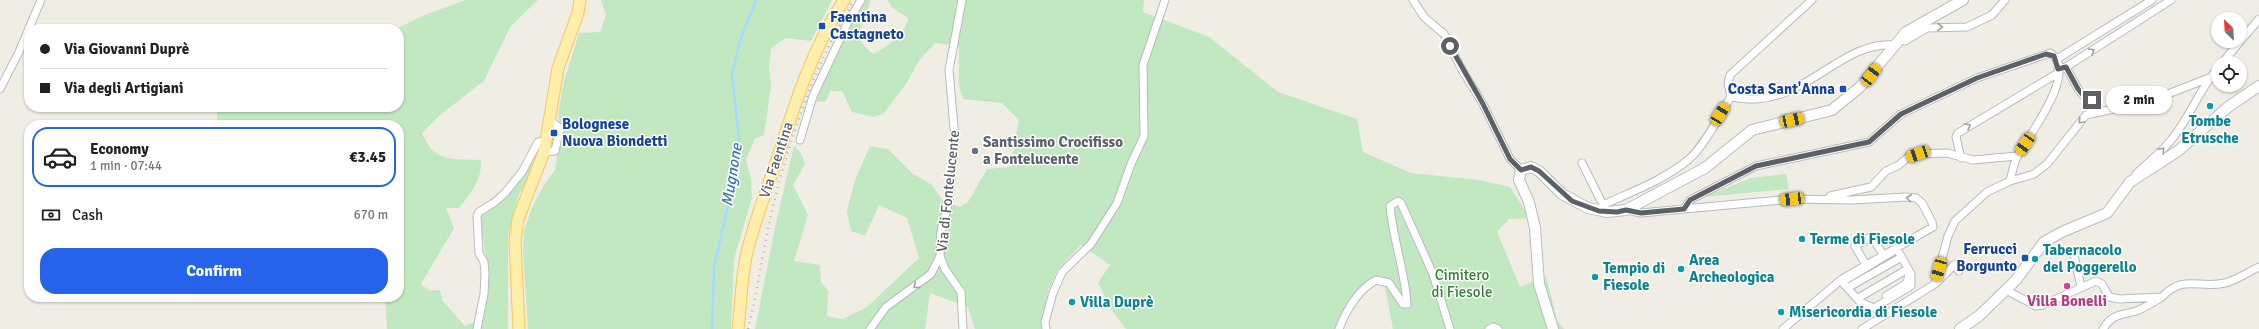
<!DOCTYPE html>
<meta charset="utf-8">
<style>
:root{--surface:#fff;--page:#f2f2f2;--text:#202124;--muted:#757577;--line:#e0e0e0;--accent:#2563eb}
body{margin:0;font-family:Signika,sans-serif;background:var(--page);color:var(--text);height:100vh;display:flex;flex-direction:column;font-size:15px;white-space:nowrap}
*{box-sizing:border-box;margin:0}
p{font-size:13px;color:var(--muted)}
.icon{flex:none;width:22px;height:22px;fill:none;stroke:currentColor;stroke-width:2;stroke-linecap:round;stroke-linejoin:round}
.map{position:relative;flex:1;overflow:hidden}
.drawer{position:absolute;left:24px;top:120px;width:380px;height:182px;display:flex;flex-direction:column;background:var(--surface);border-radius:16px;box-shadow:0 1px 3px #0004}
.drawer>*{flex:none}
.hud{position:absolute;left:24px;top:24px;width:380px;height:88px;border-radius:16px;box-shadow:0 1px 3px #0004;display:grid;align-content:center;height:88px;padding:0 16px;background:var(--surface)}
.needle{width:26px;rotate:335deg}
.controls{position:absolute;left:2211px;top:12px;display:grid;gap:8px}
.controls a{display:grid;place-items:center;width:36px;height:36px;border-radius:50%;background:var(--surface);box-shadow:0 1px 3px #0004;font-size:20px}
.end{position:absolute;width:18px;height:18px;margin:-9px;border:5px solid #5d6166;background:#fff;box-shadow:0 0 0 2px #fff}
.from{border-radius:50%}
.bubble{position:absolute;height:28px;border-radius:14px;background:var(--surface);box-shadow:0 1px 3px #0004;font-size:13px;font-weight:700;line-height:28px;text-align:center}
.car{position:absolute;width:12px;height:24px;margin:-12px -6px;border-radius:5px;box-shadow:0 0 3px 1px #0007;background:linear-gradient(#f5c518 24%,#345 0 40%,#f5c518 0 76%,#345 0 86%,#f5c518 0)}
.hud b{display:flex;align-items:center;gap:14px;height:38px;font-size:15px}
.hud b+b{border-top:1px solid var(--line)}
.hud i{width:10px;height:10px;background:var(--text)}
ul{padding:7px 0 0;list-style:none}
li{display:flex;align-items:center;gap:12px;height:60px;margin:0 8px 6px;padding:0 8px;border:2px solid transparent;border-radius:16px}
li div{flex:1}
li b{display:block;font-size:15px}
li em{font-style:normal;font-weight:700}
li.current{border-color:var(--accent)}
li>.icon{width:36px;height:36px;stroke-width:1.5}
.pay{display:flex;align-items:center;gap:10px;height:44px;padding:0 16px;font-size:15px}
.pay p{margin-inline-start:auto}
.action{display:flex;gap:8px;margin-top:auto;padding:8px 16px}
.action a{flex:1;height:46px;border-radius:16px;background:var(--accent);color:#fff;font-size:16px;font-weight:700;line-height:46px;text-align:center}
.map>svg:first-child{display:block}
</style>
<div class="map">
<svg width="2259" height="329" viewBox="0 0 2259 329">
<rect width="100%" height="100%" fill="#f0ede5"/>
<path fill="#c1e8c0" d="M466 0H538L510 27 484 81 440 115 422 133C434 163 453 159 481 160 482 180 471 193 459 208H446L454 228 421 284 430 291 440 290 442 300 465 326 484 318 488 289V265L479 218 482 212 494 205 538 147 540 153 534 172 519 194 508 235V329H387L385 297H399V125H217V107H399V29H396L424 15Z
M601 0H832L811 41 786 38 771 48 769 67 771 87 764 135 755 139 746 159 751 179 752 197 734 259 731 329H528L523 251 524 230 532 208 544 185 555 170 561 130 558 116 563 85 579 33 600 32 606 15Z
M863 0H871L857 36 866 48 873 54C887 47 905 35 908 18L893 8 887 0H1144L1143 12 1209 37 1278 92 1357 119 1363 152 1411 173 1479 180 1510 187 1530 218 1509 219 1497 232 1520 287 1546 276 1557 320 1564 329H1393L1383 276 1368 279 1343 311 1336 329H1126L1111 309 1098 283 1110 265 1081 245 1058 269 1048 291 1042 329H975L968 307 930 293 925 329H755L776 223 794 146 801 153 805 164 793 185 808 215 794 261 820 265 821 282 828 291 827 316 843 319 867 307 919 258 907 218 879 205 865 236 851 231 847 211 855 180 870 146 888 149 912 173 932 185 942 200 960 207 968 202 987 169 1010 167 1019 120 1002 103 963 99 959 85V46L935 43 919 61 906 84 883 114 874 117 852 112 842 91H830L826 101 816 102 833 58Z
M1786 174 1789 189 1704 197 1751 178Z"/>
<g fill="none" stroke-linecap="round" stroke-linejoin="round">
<path stroke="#a6dbff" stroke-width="2.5" d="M712 329 714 267 738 162 739 139 732 74 740 41 756 0"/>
<g stroke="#b7bbbf" stroke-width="9">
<path id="street" d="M962 0 949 70 955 139 949 201 941 231 940 256 945 269 961 292 963 329
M1413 0 1424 17 1444 34 1462 70 1483 104 1510 159 1521 170
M1900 38 1905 41 1927 28 1967 27 1992 15 2005 0
M2057 59 2152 0
M2222 63 2259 19
M2066 67 2078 89 2087 100H2092
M2058 69 2066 67 2171 0
M0 89 19 52 41 0
M1731 96C1735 99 1743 98 1748 99 1807 102 1841 41 1894 45
M1731 96 1728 84 1730 75 1812 0
M800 140 813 96 848 22 861 0
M544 152 555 151 560 128 551 121
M1961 158 1956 137 1958 133 2058 73
M1582 163 1605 209
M2137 176 2136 174C2149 161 2164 151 2175 135 2191 114 2201 87 2218 68
M1830 196 1871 187 1886 171 1899 165 1908 157 1918 154 1947 153 1973 160 2017 156
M1603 205C1631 192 1664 180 1688 160 1703 148 1721 114 1731 96
M1684 209 1690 200 1756 166 1869 142 1901 114 1977 78 2050 53C2080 70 2028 137 2018 155 2014 162 2012 173 2010 181
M1626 210 1641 213 1792 199 1852 200 1906 197 1916 198 1922 203 1932 222 1933 227 1842 279 1783 329
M1897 249 1911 274V286L1874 308 1860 302 1842 282Z
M2073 251 2081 287
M1866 265 1855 246 1872 236 1883 255
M1935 284 1948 236 1955 221 1987 192 2010 181 2034 174 2047 164 2086 115 2150 101 2209 78
M1849 287 1900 258
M2006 290 2036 306 2043 305 2096 281 2102 284 2109 297 2120 299 2162 297C2183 274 2199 289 2225 283 2237 280 2248 272 2259 267
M1886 296 1907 283 1909 274
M1860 297 1906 270
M477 329 484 294 485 273 484 262 479 253 477 216 479 212 495 202 505 193 522 172 538 142 548 139
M870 329 886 307 931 274 940 256
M1046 329 1045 322 1053 293 1062 272 1091 244 1117 203 1131 164 1144 136 1143 65 1165 0
M1339 329C1346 310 1359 289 1376 280L1389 283 1403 304H1407C1405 271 1393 240 1390 206L1398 201 1401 203 1433 274 1450 329
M1489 329 1493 327 1498 329
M1862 329 1935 284 1954 265 1959 271
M2103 329C2113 313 2120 316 2136 311 2143 309 2151 303 2159 299"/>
</g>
<g stroke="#b8bcc1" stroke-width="12">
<path id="secondary" d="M1553 329 1539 284 1535 228 1529 202 1519 180 1521 170 1531 167 1539 171 1562 194 1588 208 1607 212 1626 210 1705 168 1752 130 1832 110 1860 87 1906 32 1963 0
M1960 329 1979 316 2016 280 2044 242 2062 232 2107 213 2130 182 2178 151 2228 107 2259 86"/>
</g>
<g stroke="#f9c555" stroke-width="13">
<path id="primary" d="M519 329 515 241 518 219 544 152 558 68 578 13 580 0
M738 329C741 305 741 281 746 257 754 221 768 187 779 153 796 100 813 48 844 0"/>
</g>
<use href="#street" stroke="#fff" stroke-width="7"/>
<use href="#secondary" stroke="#fff" stroke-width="10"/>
<use href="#primary" stroke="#ffefab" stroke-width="11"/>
<path stroke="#b4b5b6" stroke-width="2.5" stroke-dasharray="1 5" stroke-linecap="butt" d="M748 329C760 282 765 233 778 187 796 120 818 59 854 0"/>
</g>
<defs><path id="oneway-chevron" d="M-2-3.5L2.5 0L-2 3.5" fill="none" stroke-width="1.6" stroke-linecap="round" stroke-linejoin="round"/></defs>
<g stroke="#9ea0a3">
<use href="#oneway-chevron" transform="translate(1940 27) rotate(2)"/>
<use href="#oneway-chevron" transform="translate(2092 51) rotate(-32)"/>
<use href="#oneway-chevron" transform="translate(2081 121) rotate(133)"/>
<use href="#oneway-chevron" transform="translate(1968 126) rotate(-31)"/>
<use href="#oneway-chevron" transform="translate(2162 150) rotate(-47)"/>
<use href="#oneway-chevron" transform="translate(1909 198) rotate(-174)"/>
<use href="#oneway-chevron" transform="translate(916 286) rotate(142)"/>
</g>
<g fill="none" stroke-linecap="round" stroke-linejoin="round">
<path stroke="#5d6166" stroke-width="5" d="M1450 46 1483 104 1510 159 1521 170 1531 167 1539 171 1572 201 1599 211 1617 212 1626 210 1641 213 1684 209 1690 200 1756 166 1869 142 1901 114 1977 78 2046 54 2054 56 2058 69 2066 67 2078 89 2087 100H2092"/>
</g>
<g fill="#1a4fb4" stroke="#fff" stroke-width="1.5">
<rect x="818" y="22" width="8" height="8" rx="2"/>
<rect x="1839" y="85" width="8" height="8" rx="2"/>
<rect x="550" y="129" width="8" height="8" rx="2"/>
<rect x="2021" y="254" width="8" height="8" rx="2"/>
</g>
<g fill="#0f9aa8" stroke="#fff" stroke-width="1.5">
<circle cx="2210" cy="106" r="4"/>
<circle cx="1802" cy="239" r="4"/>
<circle cx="2035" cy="259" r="4"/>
<circle cx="1681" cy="269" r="4"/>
<circle cx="1595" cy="277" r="4"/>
<circle cx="1072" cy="302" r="4"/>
<circle cx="1781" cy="312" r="4"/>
</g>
<circle fill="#6b7280" stroke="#fff" stroke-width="1.5" cx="975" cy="151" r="4"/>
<circle fill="#d1479c" stroke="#fff" stroke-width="1.5" cx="2067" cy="286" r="4"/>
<g text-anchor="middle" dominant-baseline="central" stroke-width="3" stroke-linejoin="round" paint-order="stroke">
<g font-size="15" font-weight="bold" fill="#164399" stroke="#fff" text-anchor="start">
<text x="830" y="17">Faentina<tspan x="830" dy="17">Castagneto</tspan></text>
<text x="1835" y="89" text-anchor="end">Costa Sant'Anna</text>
<text x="562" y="124">Bolognese<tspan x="562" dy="17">Nuova Biondetti</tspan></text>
<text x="2017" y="249" text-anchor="end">Ferrucci<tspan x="2017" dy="17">Borgunto</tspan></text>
</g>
<g font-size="15" font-weight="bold" fill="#0d838f" stroke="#fff" text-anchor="start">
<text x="2210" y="121" text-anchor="middle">Tombe<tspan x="2210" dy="17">Etrusche</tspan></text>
<text x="1810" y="239">Terme di Fiesole</text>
<text x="2043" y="250">Tabernacolo<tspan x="2043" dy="17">del Poggerello</tspan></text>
<text x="1689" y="260">Area<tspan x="1689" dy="17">Archeologica</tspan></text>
<text x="1603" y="268">Tempio di<tspan x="1603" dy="17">Fiesole</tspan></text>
<text x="1080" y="302">Villa Duprè</text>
<text x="1789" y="312">Misericordia di Fiesole</text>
</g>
<g font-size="15" font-weight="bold" fill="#5b616d" stroke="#fff" text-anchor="start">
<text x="983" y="142">Santissimo Crocifisso<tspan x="983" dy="17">a Fontelucente</tspan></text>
</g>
<g font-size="15" fill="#5d6166" stroke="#fff">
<text transform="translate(776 160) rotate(-72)">Via Faentina</text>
<text transform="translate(948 191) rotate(-84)">Via di Fontelucente</text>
</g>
<g font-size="15" fill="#308230" stroke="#fff">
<text x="1462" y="275">Cimitero<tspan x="1462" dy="17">di Fiesole</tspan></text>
</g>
<g font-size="15" font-weight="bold" fill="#b23c85" stroke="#fff">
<text x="2067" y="301">Villa Bonelli</text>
</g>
<g font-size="16" font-style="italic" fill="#3a76ae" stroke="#fff">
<text transform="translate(732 175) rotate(-81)">Mugnone</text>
</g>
</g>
</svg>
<div class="controls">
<a><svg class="needle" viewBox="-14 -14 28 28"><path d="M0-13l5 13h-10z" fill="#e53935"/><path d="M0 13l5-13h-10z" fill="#757577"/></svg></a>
<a><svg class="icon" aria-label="locate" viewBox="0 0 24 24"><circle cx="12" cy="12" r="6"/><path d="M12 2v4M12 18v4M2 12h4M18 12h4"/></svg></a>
</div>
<i class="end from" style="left:1450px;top:46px"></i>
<i class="end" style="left:2092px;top:100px"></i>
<div class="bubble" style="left:2106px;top:86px;width:66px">2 min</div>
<i class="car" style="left:1871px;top:75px;rotate:37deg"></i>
<i class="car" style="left:1720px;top:114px;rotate:31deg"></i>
<i class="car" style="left:1792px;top:120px;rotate:78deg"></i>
<i class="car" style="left:2025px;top:144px;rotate:214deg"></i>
<i class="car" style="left:1918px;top:154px;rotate:251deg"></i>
<i class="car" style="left:1792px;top:199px;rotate:264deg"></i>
<i class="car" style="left:1939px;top:269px;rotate:196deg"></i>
<div class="hud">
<b><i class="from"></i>Via Giovanni Duprè</b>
<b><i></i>Via degli Artigiani</b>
</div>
<section class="drawer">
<ul>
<li class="current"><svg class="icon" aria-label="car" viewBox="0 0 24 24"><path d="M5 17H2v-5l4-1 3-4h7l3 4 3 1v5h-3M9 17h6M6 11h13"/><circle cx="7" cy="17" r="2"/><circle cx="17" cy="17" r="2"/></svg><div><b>Economy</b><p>1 min · 07:44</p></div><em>€3.45</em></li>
</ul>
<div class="pay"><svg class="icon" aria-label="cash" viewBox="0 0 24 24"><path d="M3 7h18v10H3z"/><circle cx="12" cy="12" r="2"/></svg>Cash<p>670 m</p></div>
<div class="action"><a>Confirm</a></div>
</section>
</div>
